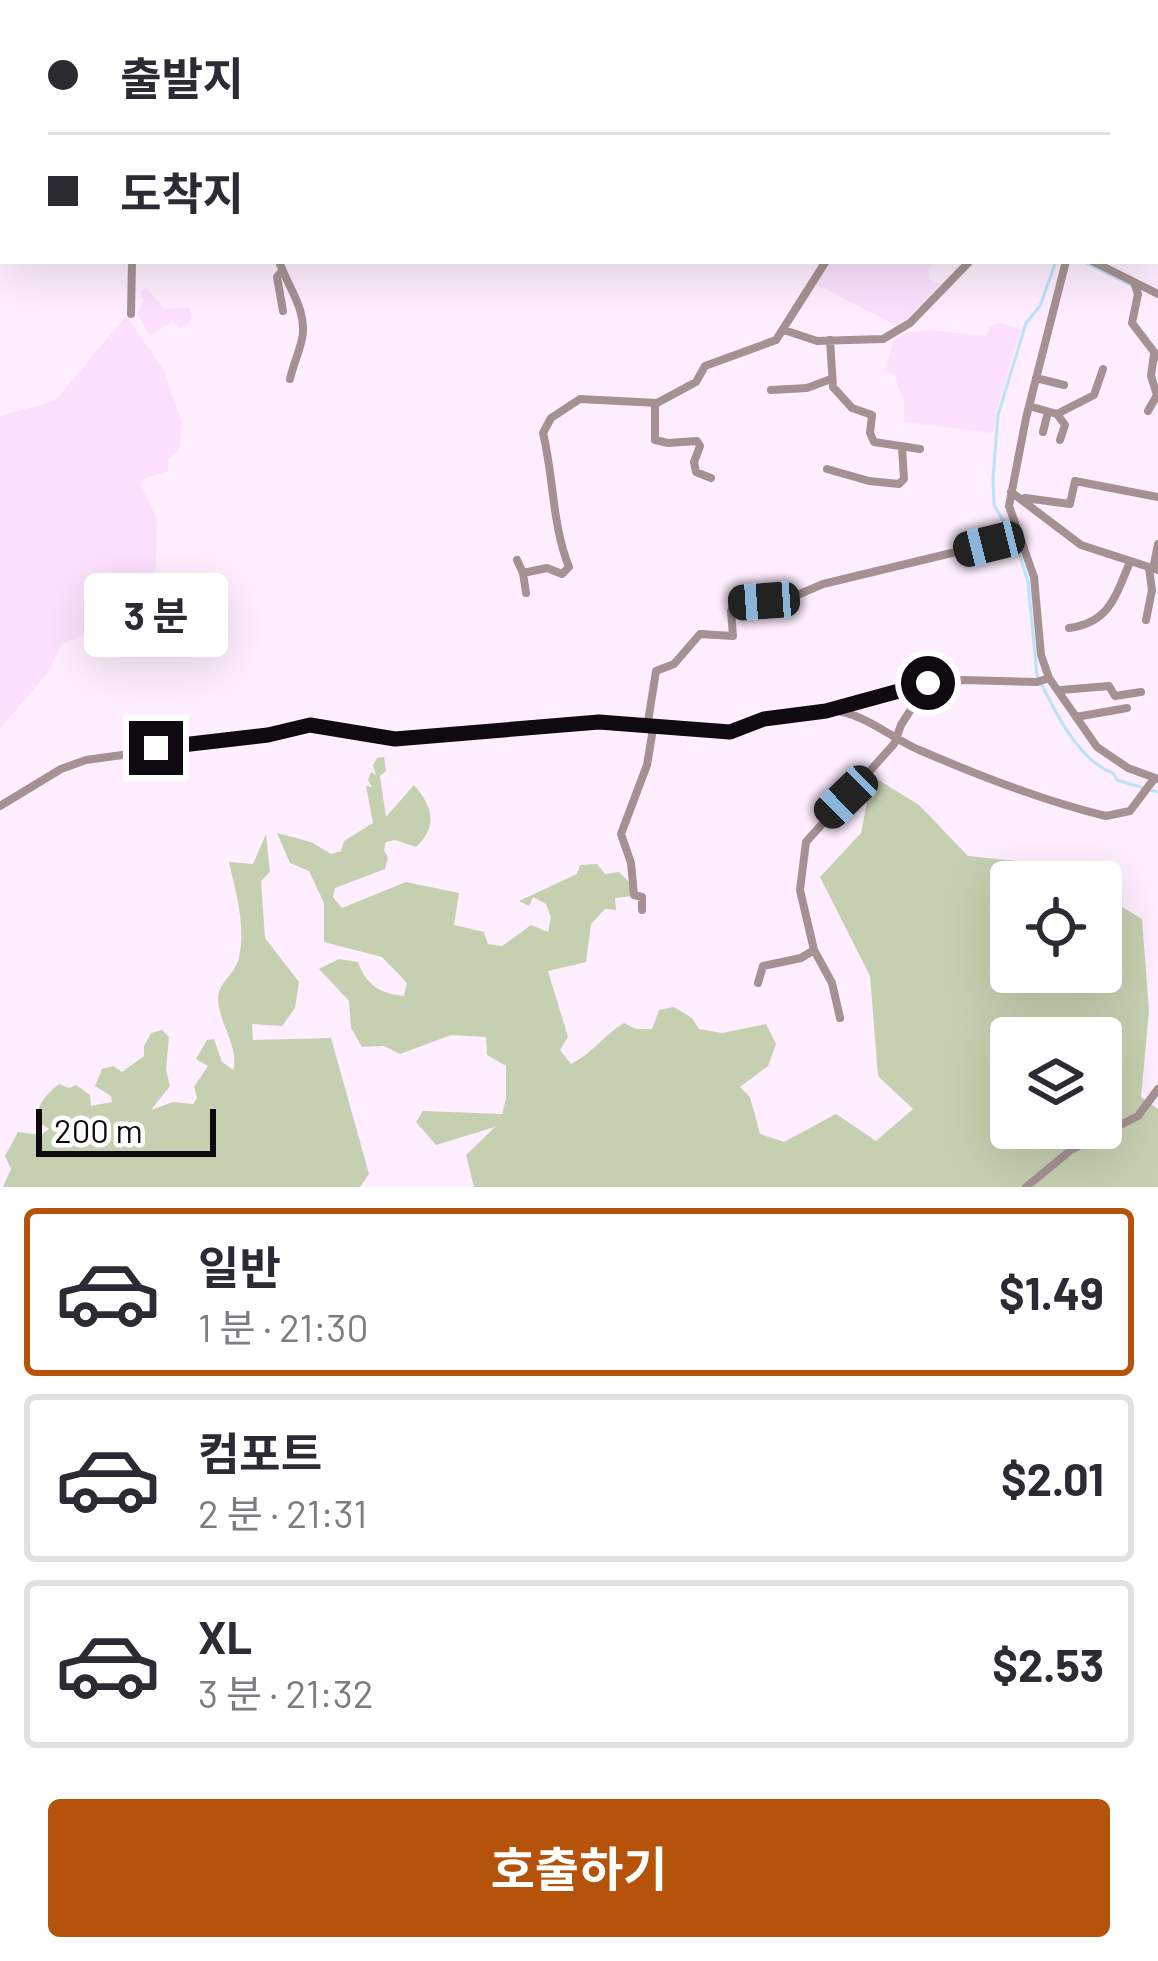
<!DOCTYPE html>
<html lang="ko">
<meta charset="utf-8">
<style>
:root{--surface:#fff;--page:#f2f2f3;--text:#2b2b33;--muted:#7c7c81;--line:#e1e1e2;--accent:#b45309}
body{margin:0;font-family:Barlow,"Noto Sans KR",sans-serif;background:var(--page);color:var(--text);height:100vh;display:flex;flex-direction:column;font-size:45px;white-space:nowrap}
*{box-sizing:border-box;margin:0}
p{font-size:39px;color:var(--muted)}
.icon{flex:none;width:66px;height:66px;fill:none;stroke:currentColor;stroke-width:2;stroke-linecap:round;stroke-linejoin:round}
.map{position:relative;height:1187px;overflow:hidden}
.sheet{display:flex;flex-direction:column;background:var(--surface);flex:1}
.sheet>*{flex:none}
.guide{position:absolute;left:0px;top:0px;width:1158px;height:264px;box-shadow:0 12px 48px #0002;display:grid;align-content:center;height:264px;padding:0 48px;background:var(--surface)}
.fabs{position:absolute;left:990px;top:861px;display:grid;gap:24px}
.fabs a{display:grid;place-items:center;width:132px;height:132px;border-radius:12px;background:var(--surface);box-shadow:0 12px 48px #0002;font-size:60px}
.scale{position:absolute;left:36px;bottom:30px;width:180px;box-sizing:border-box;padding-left:12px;border:6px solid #0f0910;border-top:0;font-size:33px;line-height:42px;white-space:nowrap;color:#0f0910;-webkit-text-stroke:9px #fff;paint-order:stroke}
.end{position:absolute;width:54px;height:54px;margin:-27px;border:15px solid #0f0910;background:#fff;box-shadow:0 0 0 6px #fff}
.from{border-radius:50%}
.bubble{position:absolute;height:84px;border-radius:12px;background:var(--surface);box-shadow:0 12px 48px #0002;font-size:39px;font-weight:700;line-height:84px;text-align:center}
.car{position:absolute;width:36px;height:72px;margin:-36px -18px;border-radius:15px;box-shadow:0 0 9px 3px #0007;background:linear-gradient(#222 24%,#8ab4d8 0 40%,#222 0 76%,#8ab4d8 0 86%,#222 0)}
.guide b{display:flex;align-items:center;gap:42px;height:114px;font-size:45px}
.guide b+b{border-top:3px solid var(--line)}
.guide i{width:30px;height:30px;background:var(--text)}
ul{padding:21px 0 0;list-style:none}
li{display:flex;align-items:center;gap:36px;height:168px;margin:0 24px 18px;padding:0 24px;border:6px solid var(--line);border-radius:12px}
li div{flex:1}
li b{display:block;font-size:45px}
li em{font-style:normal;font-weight:700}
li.selected{border-color:var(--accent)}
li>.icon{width:108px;height:108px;stroke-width:1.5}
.button{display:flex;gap:24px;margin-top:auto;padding:24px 48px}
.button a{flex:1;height:138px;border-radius:12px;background:var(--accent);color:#fff;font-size:48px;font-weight:700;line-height:138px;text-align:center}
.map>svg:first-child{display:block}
</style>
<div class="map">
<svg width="1158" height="1187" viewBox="0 0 1158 1187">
<rect width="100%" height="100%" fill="#feeeff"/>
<path fill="#fbe1fd" d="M829 261H934L929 269 930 279 940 284 899 327 814 283Z
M147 288 164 309 190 308 191 322 180 328 173 321 150 336 137 313 144 300 140 292Z
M126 316 163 368 182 422 179 449 168 460V471L144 479 141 485 157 519 156 569 145 594 96 629 62 644 46 675 0 729V416L55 401Z
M1000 323 1021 330 999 400 993 433 904 422V403L894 374 886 371 893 341 906 333 928 330 986 336 989 326Z"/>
<path fill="#c5d0b0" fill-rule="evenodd" d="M384 757 386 771 380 776 386 817 414 785C433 807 438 826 416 847L395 840 386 842 384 850 388 858 385 869 335 888 333 897 342 908 406 882 459 893 454 925 484 932 488 944 502 946 531 925 548 932 551 918 546 904 533 897 529 906 519 901 577 874 580 865 597 864 605 874 619 872 631 884 633 896 615 898 616 910 605 909 591 924 586 962 548 971 568 1037 560 1050 571 1064C593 1053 604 1035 624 1023L636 1029H652L659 1010 674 1007 692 1018 699 1029 722 1033 766 1024 776 1044 768 1066 740 1087 750 1097 760 1134 784 1142 836 1114 876 1141 913 1109 878 1076 870 976 820 877 861 833 872 776 919 805 968 856 1055 865 1082 882H1011V972H1101V894L1142 919 1149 1011 1141 1097 1158 1109V1187H474L466 1155 495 1127 436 1145 416 1122 423 1111 502 1114 506 1099V1066L487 1055 486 1037 451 1035 400 1054 384 1046 362 1047 351 1028 349 1001 319 969 339 959 358 962C366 985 381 994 404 996L407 983 382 957 324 942V903L309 871 290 863 277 833 311 842 331 854 341 851 344 841 373 823 366 786 372 787 368 780 371 772 376 775 373 765 377 758ZM1011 1038H1101V1128H1011Z
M266 834 270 872 261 881 265 938 299 982 295 1008 282 1026 252 1024 253 1040 331 1038 369 1174 360 1187H3L11 1169 5 1156 18 1132 41 1135 49 1129 38 1122C36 1104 45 1096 59 1084L69 1088 76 1085 90 1095 91 1106 112 1102 111 1096 95 1086 102 1069 113 1066 122 1072 144 1056V1046L151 1033 162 1030 169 1037 166 1070 170 1086 151 1110 173 1102 193 1104 197 1098 194 1087 208 1066 196 1059 207 1040 214 1039 222 1062 233 1070C240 1048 218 1022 218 998 219 981 236 974 239 957 246 925 236 894 229 862L253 864Z"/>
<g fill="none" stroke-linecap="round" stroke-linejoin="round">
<path stroke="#bbe2f9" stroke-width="3" d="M1012 0 1013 3
M1056 261 1040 306 1026 323 998 415 993 478 994 505 1016 543 1028 582 1037 675C1053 708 1078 761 1113 773L1117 780 1158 792
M1082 261 1135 287"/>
<path stroke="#a59192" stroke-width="8" d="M652 0 653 3
M862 0 872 3
M394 3V0
M828 3 830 0
M1073 3 1074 0
M1155 17H1158
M1155 63 1158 59
M1155 97 1158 99
M1155 133 1158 132
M1155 155 1158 141
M1155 169 1158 170
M279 261C287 286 308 310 302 339 299 353 293 365 290 379
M1066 261 1026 418 1009 506 1034 577 1041 655 1049 678 1097 747 1128 768 1158 779
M1092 261 1158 294
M282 271 277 277 283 311
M1135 285 1138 294 1132 323 1158 357
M131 314 132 261
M784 330 817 341 883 339 910 323 970 261
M830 340 833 387 852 408 872 415 870 433 874 442 920 449
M1036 378 1064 385
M771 390 807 388 831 379
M655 403V440L668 443 697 441 700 446 694 462 696 472 711 478
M1029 406 1057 414 1094 395 1103 369
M1148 411 1157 395 1151 376 1154 354
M1057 414 1065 425 1060 440
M1043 432 1048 412
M827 469 869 481 899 484 904 479 902 448
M1011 492 1081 545 1158 570
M1025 498 1070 504 1075 481 1158 497
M517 560 523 573
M1153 569 1158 544
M526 593 523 573 547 568 562 574 569 567C552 525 554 478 543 433L551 418 580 399 657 403 696 382 705 366 776 340 826 261
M1146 620 1152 590 1149 568
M1069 628C1110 622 1115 597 1130 562
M1061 690 1109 686 1115 696 1141 692
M832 710C865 714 887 735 917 749 977 775 1042 801 1106 816L1130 811 1154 779
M1076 717 1127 708
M647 728 656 671 674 664 700 634 733 636 731 611 735 604 788 599 823 584 989 544 1018 533
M0 806 61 769 86 760 268 735 311 725 395 739 599 723 730 732 763 719 826 711 921 684 963 680 1037 682 1049 678
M642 910V897L634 895 631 863 621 834 647 765 653 729
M814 950 832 983 840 1018
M758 983 763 966 801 958 814 950 800 890 806 842 894 744 901 725 927 684
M1026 1187 1071 1150 1138 1116 1158 1089"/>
<path stroke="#624345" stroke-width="10" d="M379 0V3
M0 203 3 202"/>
</g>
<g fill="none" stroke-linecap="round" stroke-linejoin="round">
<path stroke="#0f0910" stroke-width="15" d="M156 748 268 735 310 725 395 739 599 722 730 732 764 719 826 711 928 683"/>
</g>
</svg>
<div class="fabs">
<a><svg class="icon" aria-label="locate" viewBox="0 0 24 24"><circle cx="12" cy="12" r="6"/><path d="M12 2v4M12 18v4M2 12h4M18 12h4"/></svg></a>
<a><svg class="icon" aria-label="layers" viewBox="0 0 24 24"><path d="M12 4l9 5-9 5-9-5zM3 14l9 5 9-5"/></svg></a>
</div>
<div class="scale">200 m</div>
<i class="end from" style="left:928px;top:683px"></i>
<i class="end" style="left:156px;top:748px"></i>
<div class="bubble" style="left:84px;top:573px;width:144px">3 분</div>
<i class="car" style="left:989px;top:544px;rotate:256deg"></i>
<i class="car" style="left:764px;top:601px;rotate:266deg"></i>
<i class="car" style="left:846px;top:797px;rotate:226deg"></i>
<div class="guide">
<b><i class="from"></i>출발지</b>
<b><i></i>도착지</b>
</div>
</div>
<section class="sheet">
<ul>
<li class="selected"><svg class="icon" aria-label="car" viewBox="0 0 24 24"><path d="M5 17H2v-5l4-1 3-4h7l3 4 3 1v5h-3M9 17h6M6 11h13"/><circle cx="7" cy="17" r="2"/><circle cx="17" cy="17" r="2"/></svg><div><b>일반</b><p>1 분 · 21:30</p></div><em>$1.49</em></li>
<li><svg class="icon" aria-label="car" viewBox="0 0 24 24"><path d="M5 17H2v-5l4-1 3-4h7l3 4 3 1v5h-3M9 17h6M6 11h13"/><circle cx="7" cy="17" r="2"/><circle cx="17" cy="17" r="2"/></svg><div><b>컴포트</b><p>2 분 · 21:31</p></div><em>$2.01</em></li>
<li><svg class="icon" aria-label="car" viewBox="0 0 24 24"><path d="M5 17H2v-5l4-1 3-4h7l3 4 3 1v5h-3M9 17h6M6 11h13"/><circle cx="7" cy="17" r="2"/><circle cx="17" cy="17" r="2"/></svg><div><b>XL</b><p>3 분 · 21:32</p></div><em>$2.53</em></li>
</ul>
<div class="button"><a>호출하기</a></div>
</section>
